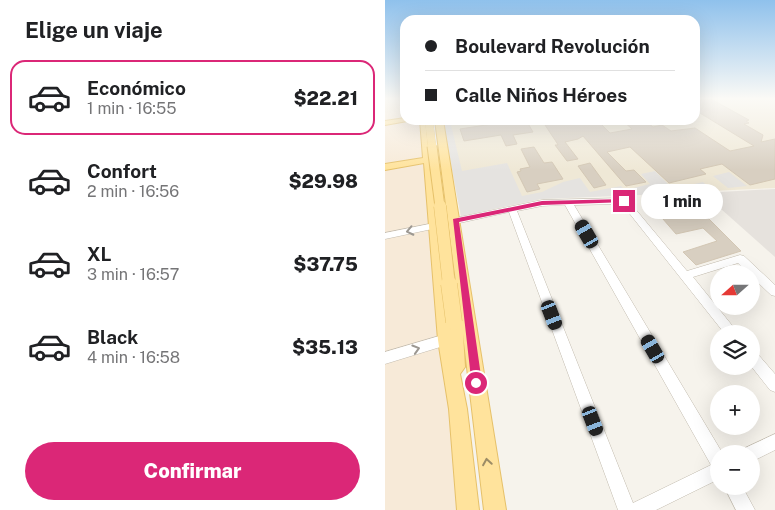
<!DOCTYPE html>
<html lang="es">
<meta charset="utf-8">
<style>
:root{--surface:#fff;--page:#f2f2f2;--text:#202124;--muted:#757577;--line:#e0e0e0;--accent:#db2777}
body{margin:0;font-family:"Public Sans",sans-serif;background:var(--page);color:var(--text);height:100vh;display:flex;flex-direction:column;font-size:19px;white-space:nowrap}
*{box-sizing:border-box;margin:0}
p{font-size:16px;color:var(--muted)}
.icon{flex:none;width:28px;height:28px;fill:none;stroke:currentColor;stroke-width:2;stroke-linecap:round;stroke-linejoin:round}
.map{position:relative;flex:1;overflow:hidden}
.sheet{display:flex;flex-direction:column;background:var(--surface);width:385px}
.sheet>*{flex:none}
.guide{position:absolute;left:15px;top:15px;width:300px;height:110px;border-radius:15px;box-shadow:0 5px 20px #0002;display:grid;align-content:center;height:110px;padding:0 25px;background:var(--surface)}
.needle{width:32px;rotate:249deg}
.buttons{position:absolute;left:325px;top:265px;display:grid;gap:10px}
.buttons a{display:grid;place-items:center;width:50px;height:50px;border-radius:50%;background:var(--surface);box-shadow:0 5px 20px #0002;font-size:25px}
.end{position:absolute;width:22px;height:22px;margin:-11px;border:6px solid #db2777;background:#fff;box-shadow:0 0 0 2px #fff}
.from{border-radius:50%}
.bubble{position:absolute;height:35px;border-radius:18px;background:var(--surface);box-shadow:0 5px 20px #0002;font-size:16px;font-weight:800;line-height:35px;text-align:center}
.car{position:absolute;width:15px;height:30px;margin:-15px -8px;border-radius:6px;box-shadow:0 0 4px 1px #0007;background:linear-gradient(#222 24%,#8ab4d8 0 40%,#222 0 76%,#8ab4d8 0 86%,#222 0)}
.guide b{display:flex;align-items:center;gap:18px;height:48px;font-size:19px}
.guide b+b{border-top:1px solid var(--line)}
.guide i{width:12px;height:12px;background:var(--text)}
ul{padding:0;list-style:none}
li{display:flex;align-items:center;gap:15px;height:75px;margin:0 10px 8px;padding:0 15px;border:2px solid transparent;border-radius:15px}
li div{flex:1}
li b{display:block;font-size:19px}
li em{font-style:normal;font-weight:800}
li.selected{border-color:var(--accent)}
li>.icon{width:45px;height:45px;stroke-width:1.5}
h2{padding:0 25px;font-size:22px;line-height:60px}
.cta{display:flex;gap:10px;margin-top:auto;padding:10px 25px}
.cta a{flex:1;height:58px;border-radius:30px;background:var(--accent);color:#fff;font-size:20px;font-weight:800;line-height:58px;text-align:center}
main{display:flex;flex:1;min-height:0}
.map>svg:first-child{display:block}
</style>
<main>
<section class="sheet">
<h2>Elige un viaje</h2>
<ul>
<li class="selected"><svg class="icon" aria-label="car" viewBox="0 0 24 24"><path d="M5 17H2v-5l4-1 3-4h7l3 4 3 1v5h-3M9 17h6M6 11h13"/><circle cx="7" cy="17" r="2"/><circle cx="17" cy="17" r="2"/></svg><div><b>Económico</b><p>1 min · 16:55</p></div><em>$22.21</em></li>
<li><svg class="icon" aria-label="car" viewBox="0 0 24 24"><path d="M5 17H2v-5l4-1 3-4h7l3 4 3 1v5h-3M9 17h6M6 11h13"/><circle cx="7" cy="17" r="2"/><circle cx="17" cy="17" r="2"/></svg><div><b>Confort</b><p>2 min · 16:56</p></div><em>$29.98</em></li>
<li><svg class="icon" aria-label="car" viewBox="0 0 24 24"><path d="M5 17H2v-5l4-1 3-4h7l3 4 3 1v5h-3M9 17h6M6 11h13"/><circle cx="7" cy="17" r="2"/><circle cx="17" cy="17" r="2"/></svg><div><b>XL</b><p>3 min · 16:57</p></div><em>$37.75</em></li>
<li><svg class="icon" aria-label="car" viewBox="0 0 24 24"><path d="M5 17H2v-5l4-1 3-4h7l3 4 3 1v5h-3M9 17h6M6 11h13"/><circle cx="7" cy="17" r="2"/><circle cx="17" cy="17" r="2"/></svg><div><b>Black</b><p>4 min · 16:58</p></div><em>$35.13</em></li>
</ul>
<div class="cta"><a>Confirmar</a></div>
</section>
<div class="map">
<svg width="390" height="510" viewBox="0 0 390 510">
<rect width="100%" height="100%" fill="#f6f3ec"/>
<path fill="#f7ead8" d="M0 99H20V120H41L81 510H0Z"/>
<path fill="#e6e2dd" d="M390 189V257L318 193Z"/>
<path fill="#efe8d6" d="M310 99H390V188L156 199 76 216 59 131 60 125 67 121 310 120Z"/>
<path fill="#e5e3e0" d="M70 120H99L74 124 71 122 66 125 77 171 122 163 137 196 157 192 178 182 195 178 205 192 236 186 240 190 265 184 256 174 270 171 288 189 318 182 329 192 156 199 76 216 60 131V125Z
M344 172 362 186 343 188 328 176Z"/>
<path fill="#d8cfc1" stroke="#d3c7b4" d="M310 99H326L364 120 361 121 364 123 359 124 378 135 376 142 390 139V179L365 185 337 164 315 169 321 174 284 183 245 147 222 152 241 171 249 170 261 182 241 186 198 136 193 139 180 142 193 159 182 161 170 145H173L172 143 160 125 181 122 180 120H212L225 133 247 129 237 120H259L268 127 277 125 286 131 310 128 345 151 369 146 310 110Z
M133 120H141L148 132 128 135 132 144 121 146 116 135 79 141 75 129Z
M149 147 159 163 167 162 178 179 152 184 155 189 142 192 132 172 136 171 135 169 145 167 136 149Z
M205 163 221 185 209 188 193 166Z
M271 197 285 210 309 204 356 251 311 265 298 252 332 241 318 228 291 234 271 211 266 212 259 205 266 203 262 199Z"/>
<g fill="none" stroke-linecap="round" stroke-linejoin="round">
<g stroke="#c2bbae" stroke-width="1">
<path id="minor" d="M239 198 242 199 302 271 355 255 359 256 390 285V296L386 295 366 276V274H364L353 263 308 277 354 334H340L237 204 189 205 338 454H334V479L271 510H233L124 212 70 224 66 221 70 218 157 200ZM180 205 326 465 248 503 132 211 157 206Z
M49 223 52 224 54 226 52 228 0 239V233Z
M61 334 65 336 67 340 65 344 0 364V352Z
M366 350 371 352 390 374V392L385 390 366 366Z
M390 434V450L366 462V454H358L360 448Z
M339 486H357L370 510H351Z"/>
</g>
<g stroke="#e6c16a" stroke-width="2">
<path id="major" d="M20 118V120H28L0 125V121Z
M35 120H43L47 157 54 159 48 162 66 317H74L76 321 50 120H58L121 510H99L78 334 80 367 75 374 82 409 94 510H72L64 409 53 340 39 163 0 170V164L38 158Z"/>
</g>
<use href="#minor" fill="#fff" fill-rule="evenodd"/>
<use href="#major" fill="#ffe39c" fill-rule="evenodd"/>
<g stroke="#e6c16a" stroke-width="8" stroke-linecap="butt">
<path id="major-bridge-far3" d="M44 120 47 147"/>
</g>
<g stroke="#e6c16a" stroke-width="11" stroke-linecap="butt">
<path id="major-bridge-far2" d="M47 146 55 207"/>
</g>
<g stroke="#e6c16a" stroke-width="13" stroke-linecap="butt">
<path id="major-bridge-far1" d="M55 206 64 285"/>
</g>
<g stroke="#e6c16a" stroke-width="17" stroke-linecap="butt">
<path id="major-bridge" d="M64 284 69 322"/>
</g>
<use href="#major-bridge-far3" stroke="#ffe39c" stroke-width="8"/>
<use href="#major-bridge-far2" stroke="#ffe39c" stroke-width="9"/>
<use href="#major-bridge-far1" stroke="#ffe39c" stroke-width="12"/>
<use href="#major-bridge" stroke="#ffe39c" stroke-width="16"/>
</g>
<defs><path id="oneway-chevron" d="M-2-3.5L2.5 0L-2 3.5" fill="none" stroke-width="1.6" stroke-linecap="round" stroke-linejoin="round" transform="scale(1.25)"/></defs>
<g stroke="#9c9892">
<use href="#oneway-chevron" transform="translate(25 231) rotate(168)"/>
<use href="#oneway-chevron" transform="translate(31 349) rotate(-17)"/>
</g>
<use stroke="#9c8c66" href="#oneway-chevron" transform="translate(102 462) rotate(-99)"/>
<linearGradient id="sky" x2="0" y2="1"><stop stop-color="#8fc1ec"/><stop offset="0.58" stop-color="#fbfaf6"/><stop offset="1" stop-color="#fbfaf6" stop-opacity="0"/></linearGradient>
<rect width="390" height="170" fill="url(#sky)"/>
<path fill="#db2777" d="M239 199H242V202L157 205 74 222 97 383 95 387 91 389 87 387 68 219 157 201Z"/>
</svg>
<div class="buttons">
<a><svg class="needle" viewBox="-14 -14 28 28"><path d="M0-13l5 13h-10z" fill="#e53935"/><path d="M0 13l5-13h-10z" fill="#757577"/></svg></a>
<a><svg class="icon" aria-label="layers" viewBox="0 0 24 24"><path d="M12 4l9 5-9 5-9-5zM3 14l9 5 9-5"/></svg></a>
<a>+</a>
<a>−</a>
</div>
<i class="end from" style="left:91px;top:383px"></i>
<i class="end" style="left:239px;top:201px"></i>
<div class="bubble" style="left:256px;top:184px;width:82px">1 min</div>
<i class="car" style="left:202px;top:234px;rotate:330deg"></i>
<i class="car" style="left:167px;top:315px;rotate:159deg"></i>
<i class="car" style="left:268px;top:349px;rotate:330deg"></i>
<i class="car" style="left:208px;top:421px;rotate:159deg"></i>
<div class="guide">
<b><i class="from"></i>Boulevard Revolución</b>
<b><i></i>Calle Niños Héroes</b>
</div>
</div>
</main>
